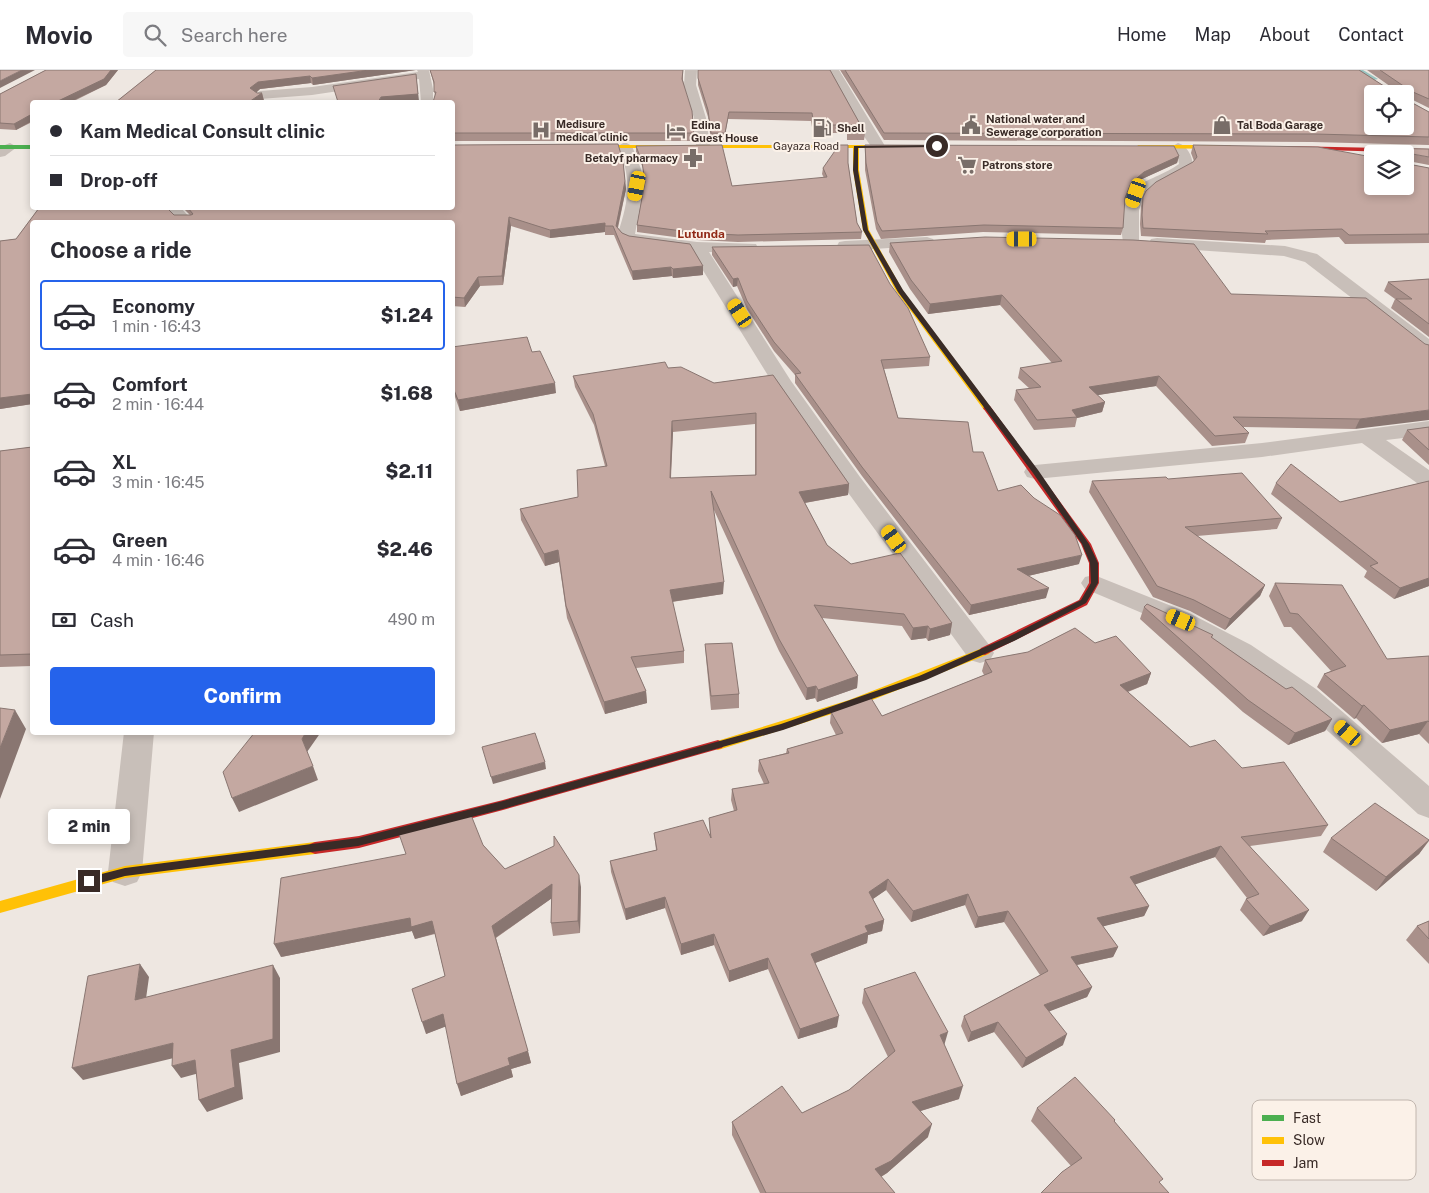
<!DOCTYPE html>
<meta charset="utf-8">
<style>
:root{--surface:#fff;--page:#f7f7f7;--text:#2b2b33;--muted:#7c7c81;--line:#e1e1e2;--accent:#2563eb}
body{margin:0;font-family:"Public Sans",sans-serif;background:var(--page);color:var(--text);height:100vh;display:flex;flex-direction:column;font-size:19px;white-space:nowrap}
*{box-sizing:border-box;margin:0}
p{font-size:16px;color:var(--muted)}
.icon{flex:none;width:28px;height:28px;fill:none;stroke:currentColor;stroke-width:2;stroke-linecap:round;stroke-linejoin:round}
.map{position:relative;flex:1;overflow:hidden}
.sheet{position:absolute;left:30px;top:150px;width:425px;height:515px;display:flex;flex-direction:column;background:var(--surface);border-radius:5px;box-shadow:0 2px 8px #0003}
.sheet>*{flex:none}
.hud{position:absolute;left:30px;top:30px;width:425px;height:110px;border-radius:5px;box-shadow:0 2px 8px #0003;display:grid;align-content:center;height:110px;padding:0 20px;background:var(--surface)}
.fabs{position:absolute;left:1364px;top:15px;display:grid;gap:10px}
.fabs a{display:grid;place-items:center;width:50px;height:50px;border-radius:5px;background:var(--surface);box-shadow:0 2px 8px #0003;font-size:25px}
.end{position:absolute;width:22px;height:22px;margin:-11px;border:6px solid #392b27;background:#fff;box-shadow:0 0 0 2px #fff}
.from{border-radius:50%}
.bubble{position:absolute;height:35px;border-radius:5px;background:var(--surface);box-shadow:0 2px 8px #0003;font-size:16px;font-weight:800;line-height:35px;text-align:center}
.car{position:absolute;width:15px;height:30px;margin:-15px -8px;border-radius:6px;box-shadow:0 0 4px 1px #0007;background:linear-gradient(#f5c518 24%,#345 0 40%,#f5c518 0 76%,#345 0 86%,#f5c518 0)}
.hud b{display:flex;align-items:center;gap:18px;height:48px;font-size:19px}
.hud b+b{border-top:1px solid var(--line)}
.hud i{width:12px;height:12px;background:var(--text)}
ul{padding:0;list-style:none}
li{display:flex;align-items:center;gap:15px;height:70px;margin:0 10px 8px;padding:0 10px;border:2px solid transparent;border-radius:5px}
li div{flex:1}
li b{display:block;font-size:19px}
li em{font-style:normal;font-weight:800}
li.on{border-color:var(--accent)}
li>.icon{width:45px;height:45px;stroke-width:1.5}
h2{padding:0 20px;font-size:22px;line-height:60px}
.pay{display:flex;align-items:center;gap:12px;height:55px;padding:0 20px;font-size:19px}
.pay p{margin-inline-start:auto}
.action{display:flex;gap:10px;margin-top:auto;padding:10px 20px}
.action a{flex:1;height:58px;border-radius:5px;background:var(--accent);color:#fff;font-size:20px;font-weight:800;line-height:58px;text-align:center}
header{display:flex;align-items:center;gap:30px;box-sizing:border-box;height:70px;padding:0 25px;background:var(--surface);border-bottom:1px solid var(--line)}
header strong{font-size:24px}
nav{display:flex;gap:28px;margin-inline-start:auto;font-size:18px}
.search{width:350px;height:45px;background:var(--page);display:flex;align-items:center;gap:12px;box-sizing:border-box;padding:0 18px;border-radius:5px;color:var(--muted);font-size:19px}
.map>svg:first-child{display:block}
</style>
<header>
<strong>Movio</strong>
<div class="search"><svg class="icon" aria-label="search" viewBox="0 0 24 24"><circle cx="10" cy="10" r="6"/><path d="M15 15l6 6"/></svg>Search here</div>
<nav><a>Home</a><a>Map</a><a>About</a><a>Contact</a></nav>
</header>
<div class="map">
<svg width="1429" height="1123" viewBox="0 0 1429 1123">
<rect width="100%" height="100%" fill="#eee7e1"/>
<g fill="none" stroke-linecap="round" stroke-linejoin="round">
<path fill="#9ac4c0" fill-rule="evenodd" d="M1358 0H1363L1378 9 1374 10Z"/>
<path fill="#c8bfb9" fill-rule="evenodd" d="M417 0H429L433 19V32H421L419 9 312 25 260 29 254 25 260 21 312 17 418 2Z
M685 0H697L696 15 706 48 710 76 708 79 703 80 696 76 694 48 684 15Z
M827 0H839L885 76 883 79H873L863 65Z
M625 72 632 76 641 99 643 119 635 164 697 172 756 174 758 178 756 182 750 183 709 182 791 311 860 407 990 576 994 583 990 590 980 593 970 590 844 417 772 312 691 181 630 173C624 171 622 168 618 163 629 130 632 109 618 76Z
M10 73 17 77 5 86 0 87V77Z
M1178 73C1187 75 1192 86 1193 95L1182 104 1146 122 1139 140V172L1137 175H1125C1121 169 1122 160 1122 153 1123 109 1151 114 1179 94L1178 88 1171 77Z
M165 138H181L194 152H178Z
M927 167 933 169 935 172 933 175 845 181 839 180 837 176 839 172 845 171Z
M1157 168 1285 176 1317 184 1429 269V284L1422 282 1305 192 1284 186 1151 177 1149 173 1151 169Z
M1429 351V365L1386 370 1429 400V418L1421 416 1362 373 1262 387 1035 409 1027 407 1024 402 1027 397 1035 395 1262 373Z
M1094 505 1189 543 1251 575 1316 619 1429 716V748L1418 744C1358 689 1301 631 1232 588 1186 560 1135 540 1085 519L1081 513 1085 507Z
M124 662H154L142 802 137 812 125 816 113 812 108 802Z"/>
<path fill="#4caf50" fill-rule="evenodd" d="M0 75H32V79H0Z"/>
<path fill="#ffc107" fill-rule="evenodd" d="M581 75H905L903 78H859V100L869 160 903 221 991 338 990 340H984L896 221 863 160 853 100V78H579Z
M1138 75H1230L1233 77 1230 79 1136 78Z
M985 577 989 578 991 581 989 584 857 636 718 680 714 678 712 675 714 672 849 630Z
M315 772 320 774 322 778 320 782 315 784 125 808 0 843V831L125 796Z"/>
<path fill="#c62828" fill-rule="evenodd" d="M1288 76 1429 79V83L1286 79Z
M987 335 990 336 1091 474 1099 493V513L1087 535 985 585 981 584 979 581 981 578 1079 530 1089 513V493L1081 474 983 338Z
M718 670 722 672 724 675 722 678 503 740 359 778 315 784 310 782 308 778 310 774 315 772 359 766 503 730Z"/>
</g>
<path fill="#a9908a" fill-rule="evenodd" d="M46 0H118L106 15 16 60 0 59V24Z
M156 0H415L313 15 311 13 260 19 256 23H262L264 31 261 32H116Z
M430 0H683V10L694 63V71H452V32L435 27 434 15Z
M698 0H830L865 63 864 70H847V63H813L811 51 728 49 724 70 711 71 708 47 698 15Z
M840 0H1359L1387 18 1394 19 1367 0H1429V38L1407 27V30L1429 42V75L1312 72 884 70Z
M618 74 623 91 626 119 618 158 622 163 629 166 690 174 703 196V205L673 208 672 206 633 210 614 165H605V162L550 168 511 156 503 215 480 216 465 237 452 236V152H32V334L0 339V171L16 169 39 138H167L174 145H190L183 138H452V75Z
M865 75 1179 86 1177 93 1142 109 1129 120 1124 131 1123 158 1121 165 983 162 881 169 876 159 865 100Z
M1193 75 1372 116 1405 84H1375L1377 78 1429 87V95L1408 91V94L1429 98V173L1345 174 1339 167 1266 170 1265 173 1141 166 1140 154 1141 136 1143 127 1193 92 1194 91 1191 83Z
M636 76 732 116 824 108 822 104 823 98 848 93 857 153 862 162 861 169 738 172 697 170 637 162V155L644 113 643 98 636 82Z
M890 173 1231 224 1425 274 1355 359 1243 357 1249 363 1245 373 1212 376 1156 316 1097 325 1105 332 1102 342 1077 348 1075 357 1034 360 1014 330 1016 320 1030 319 1018 308 1020 298 1052 293 1000 235 928 244 910 219 889 182Z
M712 177 930 287 929 296 884 299 898 348 973 382 998 421 1079 494 1028 506 1046 528 969 545 862 406 795 313V305L774 281 747 239 737 216 733 217 712 185Z
M1429 209V267L1391 238 1395 229 1384 221 1388 212Z
M452 277 532 282 556 323 460 341 454 324H452Z
M668 298 714 313 773 305 849 414 848 425 805 433 827 475 851 494 952 553 950 565 928 571 926 568 911 570 902 556 822 548 858 606 857 618 817 632 815 628 806 630 779 581 713 438 723 524 672 532 684 581V593L636 598 646 621 647 633 605 644 567 548 559 492 545 496 521 450 520 439 578 427 605 396 594 355 575 317 573 306ZM755 354V405L671 408 673 362Z
M1429 357V395L1402 370 1407 360Z
M32 377V596L0 597V381Z
M1168 409 1282 448 1277 459 1197 466 1265 515 1260 526 1225 560 1190 541 1153 527 1089 422 1092 411Z
M1429 411V516L1394 529 1364 507 1367 501 1271 424 1276 413 1340 432Z
M1275 513 1387 589 1429 586V674L1419 664 1382 673 1356 648 1354 649 1317 617 1324 604 1331 601 1291 557H1284L1269 526Z
M1144 537 1213 565 1212 568 1286 619 1332 649 1325 661 1288 675 1243 642 1140 549Z
M1095 573 1151 603 1147 614 1128 622 1190 677 1242 698 1328 755 1321 766 1250 776 1302 851 1263 866 1240 840 1246 829 1247 828 1215 787 1135 814 1149 836 1144 846 1103 856 1118 877 1113 887 1077 895 1092 917 1087 927 1049 941 1063 975 1022 998 994 962 968 972 961 956 964 946 1040 905 1004 852 975 858 965 835 911 852 886 820 873 829 884 850 882 861 868 865 867 873 815 893 837 957 798 969 768 899 729 912 714 875 681 885 665 838 626 850 611 802 610 791 656 780 654 763 710 766 709 748 734 741 731 730 732 719 764 714 758 701 759 690 786 683 787 679 836 665 830 653 831 642 882 646 984 605 982 601 985 590Z
M705 574 739 624V638L711 640 706 588Z
M1331 768 1429 771 1419 784 1376 821 1323 782Z
M483 775 505 799 581 817 580 863 553 866 551 853 552 828 496 868 531 993 511 999 513 1007 461 1026 446 956 426 964 445 906 435 864 415 869 412 861 281 887Z
M1429 851V894L1406 870 1417 856Z
M864 919 944 975 959 1029 920 1041 928 1067 887 1103 881 1107 895 1123H760L732 1065V1052L802 1043 849 1020 888 987 862 933Z
M1037 1038 1114 1051 1160 1113 1071 1096 1031 1051Z"/>
<path fill="#897671" d="M22 0H35L0 18V11Z
M111 0H118L106 15 70 32H56Z
M369 0H416L313 15 312 8Z
M416 4 419 31 402 32H378L381 27Z
M310 6 311 13 260 19 252 26 250 18 258 12Z
M262 23 264 31 261 32H249Z
M32 44V51L16 60 14 54Z
M1179 86 1177 93 1142 109 1129 120 1123 135 1125 128 1131 113 1144 102Z
M625 111 626 119 616 164V156Z
M509 147 511 156 503 215 502 206Z
M605 153V162L550 168V160Z
M703 196V205L673 208V199Z
M671 197 672 206 633 210 632 201Z
M478 207 480 216 465 237 464 228Z
M738 208 737 216 733 217V209Z
M1002 225 1000 235 928 244 930 234Z
M1159 306 1156 316 1086 327 1089 317Z
M555 313 556 323 460 341 458 330Z
M32 324V334L0 339V328Z
M1105 332 1102 342 1077 348 1072 340Z
M1429 340V350L1355 359 1360 349Z
M672 351 673 362 670 420V408Z
M849 414 848 425 798 434 799 422Z
M558 480 559 492 545 496 544 484Z
M1082 485 1079 494 1015 509 1017 499Z
M1429 508V516L1394 529 1400 518Z
M724 512 723 524 670 532V520Z
M1265 515 1260 526 1225 560 1230 549Z
M1049 518 1046 528 969 545 971 535Z
M952 553 950 565 928 571 930 559Z
M928 556 926 568 911 570 913 558Z
M1151 603 1147 614 1116 626 1120 615Z
M858 606 857 618 817 632 818 620Z
M816 616 815 628 806 630 807 618Z
M646 621 647 633 605 644 604 632Z
M1364 635 1356 648 1354 649 1362 636Z
M15 640 26 659 0 729V678Z
M1332 649 1325 661 1288 675 1295 663Z
M1428 651 1419 664 1382 673 1390 660Z
M306 662H321L307 682 302 669Z
M545 692 546 699 493 714 491 707Z
M313 696 318 710 239 742 232 728Z
M1429 770 1419 784 1376 821 1386 807Z
M1221 776 1215 787 1125 818 1130 807Z
M579 805 581 817 580 863 578 851Z
M888 809 886 820 867 833 869 822Z
M552 814 555 826 495 868 492 856Z
M968 824 965 835 911 852 913 841Z
M665 827V838L626 850 625 839Z
M1149 836 1144 846 1093 859 1097 848Z
M1309 840 1302 851 1263 866 1270 856Z
M1008 841 1004 852 975 858 978 847Z
M410 848 432 851 436 863 415 869 412 861 281 887 274 874Z
M884 850 882 861 868 865 867 873 810 895 811 884 865 856Z
M714 864V875L681 885V874Z
M1118 877 1113 887 1067 897 1071 887Z
M768 888V899L729 912V901Z
M140 894 149 907 144 943 135 930Z
M273 895 280 908V982L239 993 243 1029 207 1042 199 1030 231 980Z
M1092 917 1087 927 1040 945 1044 935Z
M443 944 447 956 426 964 422 952Z
M839 946 837 957 798 969 800 959Z
M998 952 994 962 968 972 971 962Z
M948 962 944 976 940 965Z
M1067 964 1063 975 1022 998 1026 988Z
M173 973 182 986 83 1010 72 998Z
M528 981 531 993 511 999 513 1007 461 1026 457 1014 508 988Z
M195 990 203 1002 181 1008 172 996Z
M963 1016 959 1029 908 1045 912 1032Z
M932 1054 928 1067 887 1103 872 1112 875 1099Z"/>
<path fill="#c4a8a1" stroke="#897671" fill-rule="evenodd" d="M0 0H22L0 11Z
M46 0H111L104 9 56 32H32V44L14 54 0 53V24Z
M156 0H369L312 8 310 6 258 12 250 18 257 23H262L249 32H116Z
M430 0H683L682 9 692 41 694 63H452V32H433L436 22H434V12Z
M698 0H830L865 63H847L852 55H814L812 43 729 42 725 63H711L708 40 698 8Z
M845 0H1359L1387 18 1403 19 1405 17 1380 0H1429V29L1406 19 1407 30 1429 42V67L1315 64 884 63ZM1372 24H1405V56H1372Z
M416 4 418 24 381 27 378 32H338L333 16Z
M618 74 623 91 625 111 616 156 622 163 629 166 690 174 703 196 673 199 671 197 632 201 613 156H605V153L550 160 509 147 502 206 478 207 464 228 452 227V152H32V324L0 328V171L16 169 39 138H167L174 145H191L193 144 188 138H452V75Z
M722 75 732 116 827 107 823 98 839 75H848V93L857 153 862 162 738 165 697 163 637 155 645 112 642 92 636 76Z
M865 75 1174 76 1179 86 1144 102 1131 113 1125 128 1123 158 984 155 882 161 877 152 866 93Z
M1193 75 1318 77 1372 87V116H1405V84H1377V78L1429 79V87L1407 83 1408 94 1429 98V164L1349 165 1342 159 1265 161 1268 164 1143 158 1142 145 1143 127 1146 121 1156 112 1193 92 1197 87Z
M985 167 1133 170 1194 174 1231 224 1366 228 1425 274 1429 275V340L1360 349 1233 347 1249 363 1215 366 1159 306 1089 317 1105 332 1072 340 1077 347 1037 350 1016 320 1041 317 1020 298 1062 291 1002 225 930 234 911 210 890 173Z
M869 175 890 214 908 238 930 287 881 290 898 348 968 352 973 382H983L998 421 1021 415 1034 428 1060 445 1075 465 1082 485 1017 499 1049 518 971 535 862 397 795 304 801 303 774 272 747 231 738 208 733 209 712 177Z
M1429 209V254L1396 229H1412L1388 212Z
M527 267 532 282 540 281 555 313 458 330 452 315V277Z
M665 292 668 298 681 297 714 313 773 305 849 414 799 422 827 475 851 494 900 483 952 553 930 559 928 556 913 558 904 544 814 535 858 606 818 620 816 616 807 618 779 569 711 421 724 512 670 520 684 581 631 587 646 621 604 632 566 536 558 480 544 484 520 439 578 427 577 400 607 396 593 344 573 306ZM756 343V405L670 408 672 351Z
M1429 357V380L1407 360Z
M32 377V584L0 585V381Z
M1291 394 1340 432 1429 411V508L1400 518 1370 496 1378 493 1276 413Z
M1242 403 1282 448 1185 457 1265 515 1230 549 1194 530 1157 516 1092 411 1166 407 1168 409Z
M1275 513 1342 515 1387 589 1429 586V652L1428 651 1390 660 1364 635 1362 636 1324 604 1346 596 1298 544 1290 543Z
M1147 534 1213 565 1211 567 1286 619 1292 617 1332 649 1295 663 1248 630 1144 537Z
M1075 558 1095 573 1116 566 1151 603 1120 615 1190 677 1215 670 1242 698 1284 692 1328 755 1241 767 1309 840 1270 856 1246 829 1259 824 1221 776 1130 807 1149 836 1097 848 1118 877 1071 887 1092 917 1044 935 1067 964 1026 988 998 952 971 962 964 946 1048 901 1008 841 978 847 968 824 913 841 888 809 869 822 884 850 865 856 868 862 811 884 839 946 800 959 768 888 729 901 714 864 681 874 665 827 625 839 610 791 657 780 654 763 703 750 711 768 709 748 737 740 732 719 769 713 759 690 789 683 787 679 843 663 831 642 871 628 882 646 992 602 985 590 1028 582Z
M732 573 739 624 711 626 705 574Z
M0 638 15 640 0 678Z
M255 662H306L302 669 313 696 232 728 223 702Z
M535 663 545 692 491 707 482 677Z
M1375 733 1429 770 1386 807 1331 768Z
M471 745 483 775 505 799 554 776V766L579 805 578 851 551 853 552 814 492 856 528 981 508 988 510 995 457 1014 443 944 422 952 412 919 445 906 432 851 411 857 410 848 274 874 281 808 406 784 399 764Z
M1429 851V869L1417 856Z
M140 894 135 930 273 895V969L231 980 235 1017 199 1030 195 990 172 996 173 973 72 998 88 906Z
M915 902 948 962 940 965 963 1016 912 1032 932 1054 891 1091 875 1099 895 1123H766L732 1052 782 1016 802 1043 849 1020 895 981 864 919Z
M1075 1007 1115 1050 1114 1051 1163 1109 1159 1112 1169 1123H1041L1062 1102 1082 1088 1037 1038Z"/>
<path fill="#392b27" d="M938 75 937 77 858 78V100L868 160 903 220 1038 400 1089 474 1098 493V513L1086 533 1014 571 926 610 783 660 503 739 358 776 125 806 89 816 86 814V808L125 798 358 768 503 731 781 654 919 606 1008 567 1081 530 1091 513 1090 493 1082 474 1033 403 898 222 863 160 853 100 854 76Z"/>
<defs>
<g id="civic-bare" transform="scale(1.5)"><path d="M-.6-6.5H3V-4.5H.6V-3L4-1V1h2V6H-6V1h2V-1L-.6-3ZM-1.2 2.5V6h2.4V2.5Z" fill="#786d68" stroke="#fbf1e8" stroke-width="2.5" paint-order="stroke"/></g>
<g id="shop-bare" transform="scale(1.5)"><path d="M-5-2.5h2.3a2.7 3.5 0 0 1 5.4 0H5L5.5 6h-11ZM-1.5-2.5h3a1.5 2.3 0 0 0-3 0Z" fill="#786d68" stroke="#fbf1e8" stroke-width="2.5" paint-order="stroke"/></g>
<g id="fuel-bare" transform="scale(1.5)"><path d="M-5.5-6h7V0h2V4h1.3V-2.5L3-4.5l.8-.8L6-3V5H2.5V1h-1V6h-7ZM-4.2-4.7v3.2H.2V-4.7Z" fill="#786d68" stroke="#fbf1e8" stroke-width="2.5" paint-order="stroke"/></g>
<g id="hospital-bare" transform="scale(1.5)"><path d="M-5-5h3v3.5h4V-5h3V5h-3V1.5h-4V5h-3Z" fill="#786d68" stroke="#fbf1e8" stroke-width="2.5" paint-order="stroke"/></g>
<g id="hotel-bare" transform="scale(1.5)"><path d="M-6-4.5h1.5V1H6V5H4.5V3h-9V5H-6ZM-4 0a1.8 1.8 0 1 1 3.6 0ZM.5 0V-2.5h3Q6-2.5 6 0Z" fill="#786d68" stroke="#fbf1e8" stroke-width="2.5" paint-order="stroke"/></g>
<g id="pharmacy-bare" transform="scale(1.5)"><path d="M-2-6h4v4h4v4h-4v4h-4v-4h-4v-4h4Z" fill="#786d68" stroke="#fbf1e8" stroke-width="2.5" paint-order="stroke"/></g>
<g id="supermarket-bare" transform="scale(1.5)"><path d="M-6-5.5h2.5l.6 2H6L4.5 2H-2.5L-4.4-4H-6ZM-1.5 3.2a1.3 1.3 0 1 0 .1 0ZM3 3.2a1.3 1.3 0 1 0 .1 0Z" fill="#786d68" stroke="#fbf1e8" stroke-width="2.5" paint-order="stroke"/></g>
</defs>
<g fill-rule="evenodd">
<use href="#civic-bare" x="971" y="55"/>
<use href="#shop-bare" x="1222" y="55"/>
<use href="#fuel-bare" x="822" y="58"/>
<use href="#hospital-bare" x="541" y="60"/>
<use href="#hotel-bare" x="676" y="61"/>
<use href="#pharmacy-bare" x="693" y="88"/>
<use href="#supermarket-bare" x="967" y="95"/>
</g>
<g text-anchor="middle" dominant-baseline="central" stroke-width="4" stroke-linejoin="round" paint-order="stroke">
<g font-size="11" font-weight="bold" fill="#392b27" stroke="#fbf1e8" text-anchor="start">
<text x="986" y="49">National water and<tspan x="986" dy="13">Sewerage corporation</tspan></text>
<text x="556" y="54">Medisure<tspan x="556" dy="13">medical clinic</tspan></text>
<text x="691" y="55">Edina<tspan x="691" dy="13">Guest House</tspan></text>
<text x="1237" y="55">Tal Boda Garage</text>
<text x="837" y="58">Shell</text>
<text x="678" y="88" text-anchor="end">Betalyf pharmacy</text>
<text x="982" y="95">Patrons store</text>
</g>
<g font-size="11" fill="#392b27" stroke="#fbf1e8">
<text x="806" y="76">Gayaza Road</text>
</g>
<g font-size="12" font-weight="bold" fill="#912a17" stroke="#fbf1e8">
<text x="701" y="164">Lutunda</text>
</g>
</g>
<rect x="1252" y="1030" width="164" height="80" rx="8" fill="#fbf1e8" stroke="#c1b6ae" stroke-width="1"/>
<rect x="1262" y="1045" width="22" height="6" fill="#4caf50"/>
<rect x="1262" y="1067" width="22" height="7" fill="#ffc107"/>
<rect x="1262" y="1090" width="22" height="6" fill="#c62828"/>
<g font-size="14" fill="#392b27">
<text x="1293" y="1053">Fast</text>
<text x="1293" y="1075">Slow</text>
<text x="1293" y="1098">Jam</text>
</g>
</svg>
<div class="fabs">
<a><svg class="icon" aria-label="locate" viewBox="0 0 24 24"><circle cx="12" cy="12" r="6"/><path d="M12 2v4M12 18v4M2 12h4M18 12h4"/></svg></a>
<a><svg class="icon" aria-label="layers" viewBox="0 0 24 24"><path d="M12 4l9 5-9 5-9-5zM3 14l9 5 9-5"/></svg></a>
</div>
<i class="end from" style="left:937px;top:76px"></i>
<i class="end" style="left:89px;top:811px"></i>
<div class="bubble" style="left:48px;top:739px;width:82px">2 min</div>
<i class="car" style="left:637px;top:116px;rotate:191deg"></i>
<i class="car" style="left:1136px;top:123px;rotate:199deg"></i>
<i class="car" style="left:1022px;top:169px;rotate:270deg"></i>
<i class="car" style="left:740px;top:243px;rotate:327deg"></i>
<i class="car" style="left:894px;top:469px;rotate:324deg"></i>
<i class="car" style="left:1181px;top:550px;rotate:293deg"></i>
<i class="car" style="left:1348px;top:663px;rotate:311deg"></i>
<div class="hud">
<b><i class="from"></i>Kam Medical Consult clinic</b>
<b><i></i>Drop-off</b>
</div>
<section class="sheet">
<h2>Choose a ride</h2>
<ul>
<li class="on"><svg class="icon" aria-label="car" viewBox="0 0 24 24"><path d="M5 17H2v-5l4-1 3-4h7l3 4 3 1v5h-3M9 17h6M6 11h13"/><circle cx="7" cy="17" r="2"/><circle cx="17" cy="17" r="2"/></svg><div><b>Economy</b><p>1 min · 16:43</p></div><em>$1.24</em></li>
<li><svg class="icon" aria-label="car" viewBox="0 0 24 24"><path d="M5 17H2v-5l4-1 3-4h7l3 4 3 1v5h-3M9 17h6M6 11h13"/><circle cx="7" cy="17" r="2"/><circle cx="17" cy="17" r="2"/></svg><div><b>Comfort</b><p>2 min · 16:44</p></div><em>$1.68</em></li>
<li><svg class="icon" aria-label="car" viewBox="0 0 24 24"><path d="M5 17H2v-5l4-1 3-4h7l3 4 3 1v5h-3M9 17h6M6 11h13"/><circle cx="7" cy="17" r="2"/><circle cx="17" cy="17" r="2"/></svg><div><b>XL</b><p>3 min · 16:45</p></div><em>$2.11</em></li>
<li><svg class="icon" aria-label="car" viewBox="0 0 24 24"><path d="M5 17H2v-5l4-1 3-4h7l3 4 3 1v5h-3M9 17h6M6 11h13"/><circle cx="7" cy="17" r="2"/><circle cx="17" cy="17" r="2"/></svg><div><b>Green</b><p>4 min · 16:46</p></div><em>$2.46</em></li>
</ul>
<div class="pay"><svg class="icon" aria-label="cash" viewBox="0 0 24 24"><path d="M3 7h18v10H3z"/><circle cx="12" cy="12" r="2"/></svg>Cash<p>490 m</p></div>
<div class="action"><a>Confirm</a></div>
</section>
</div>
